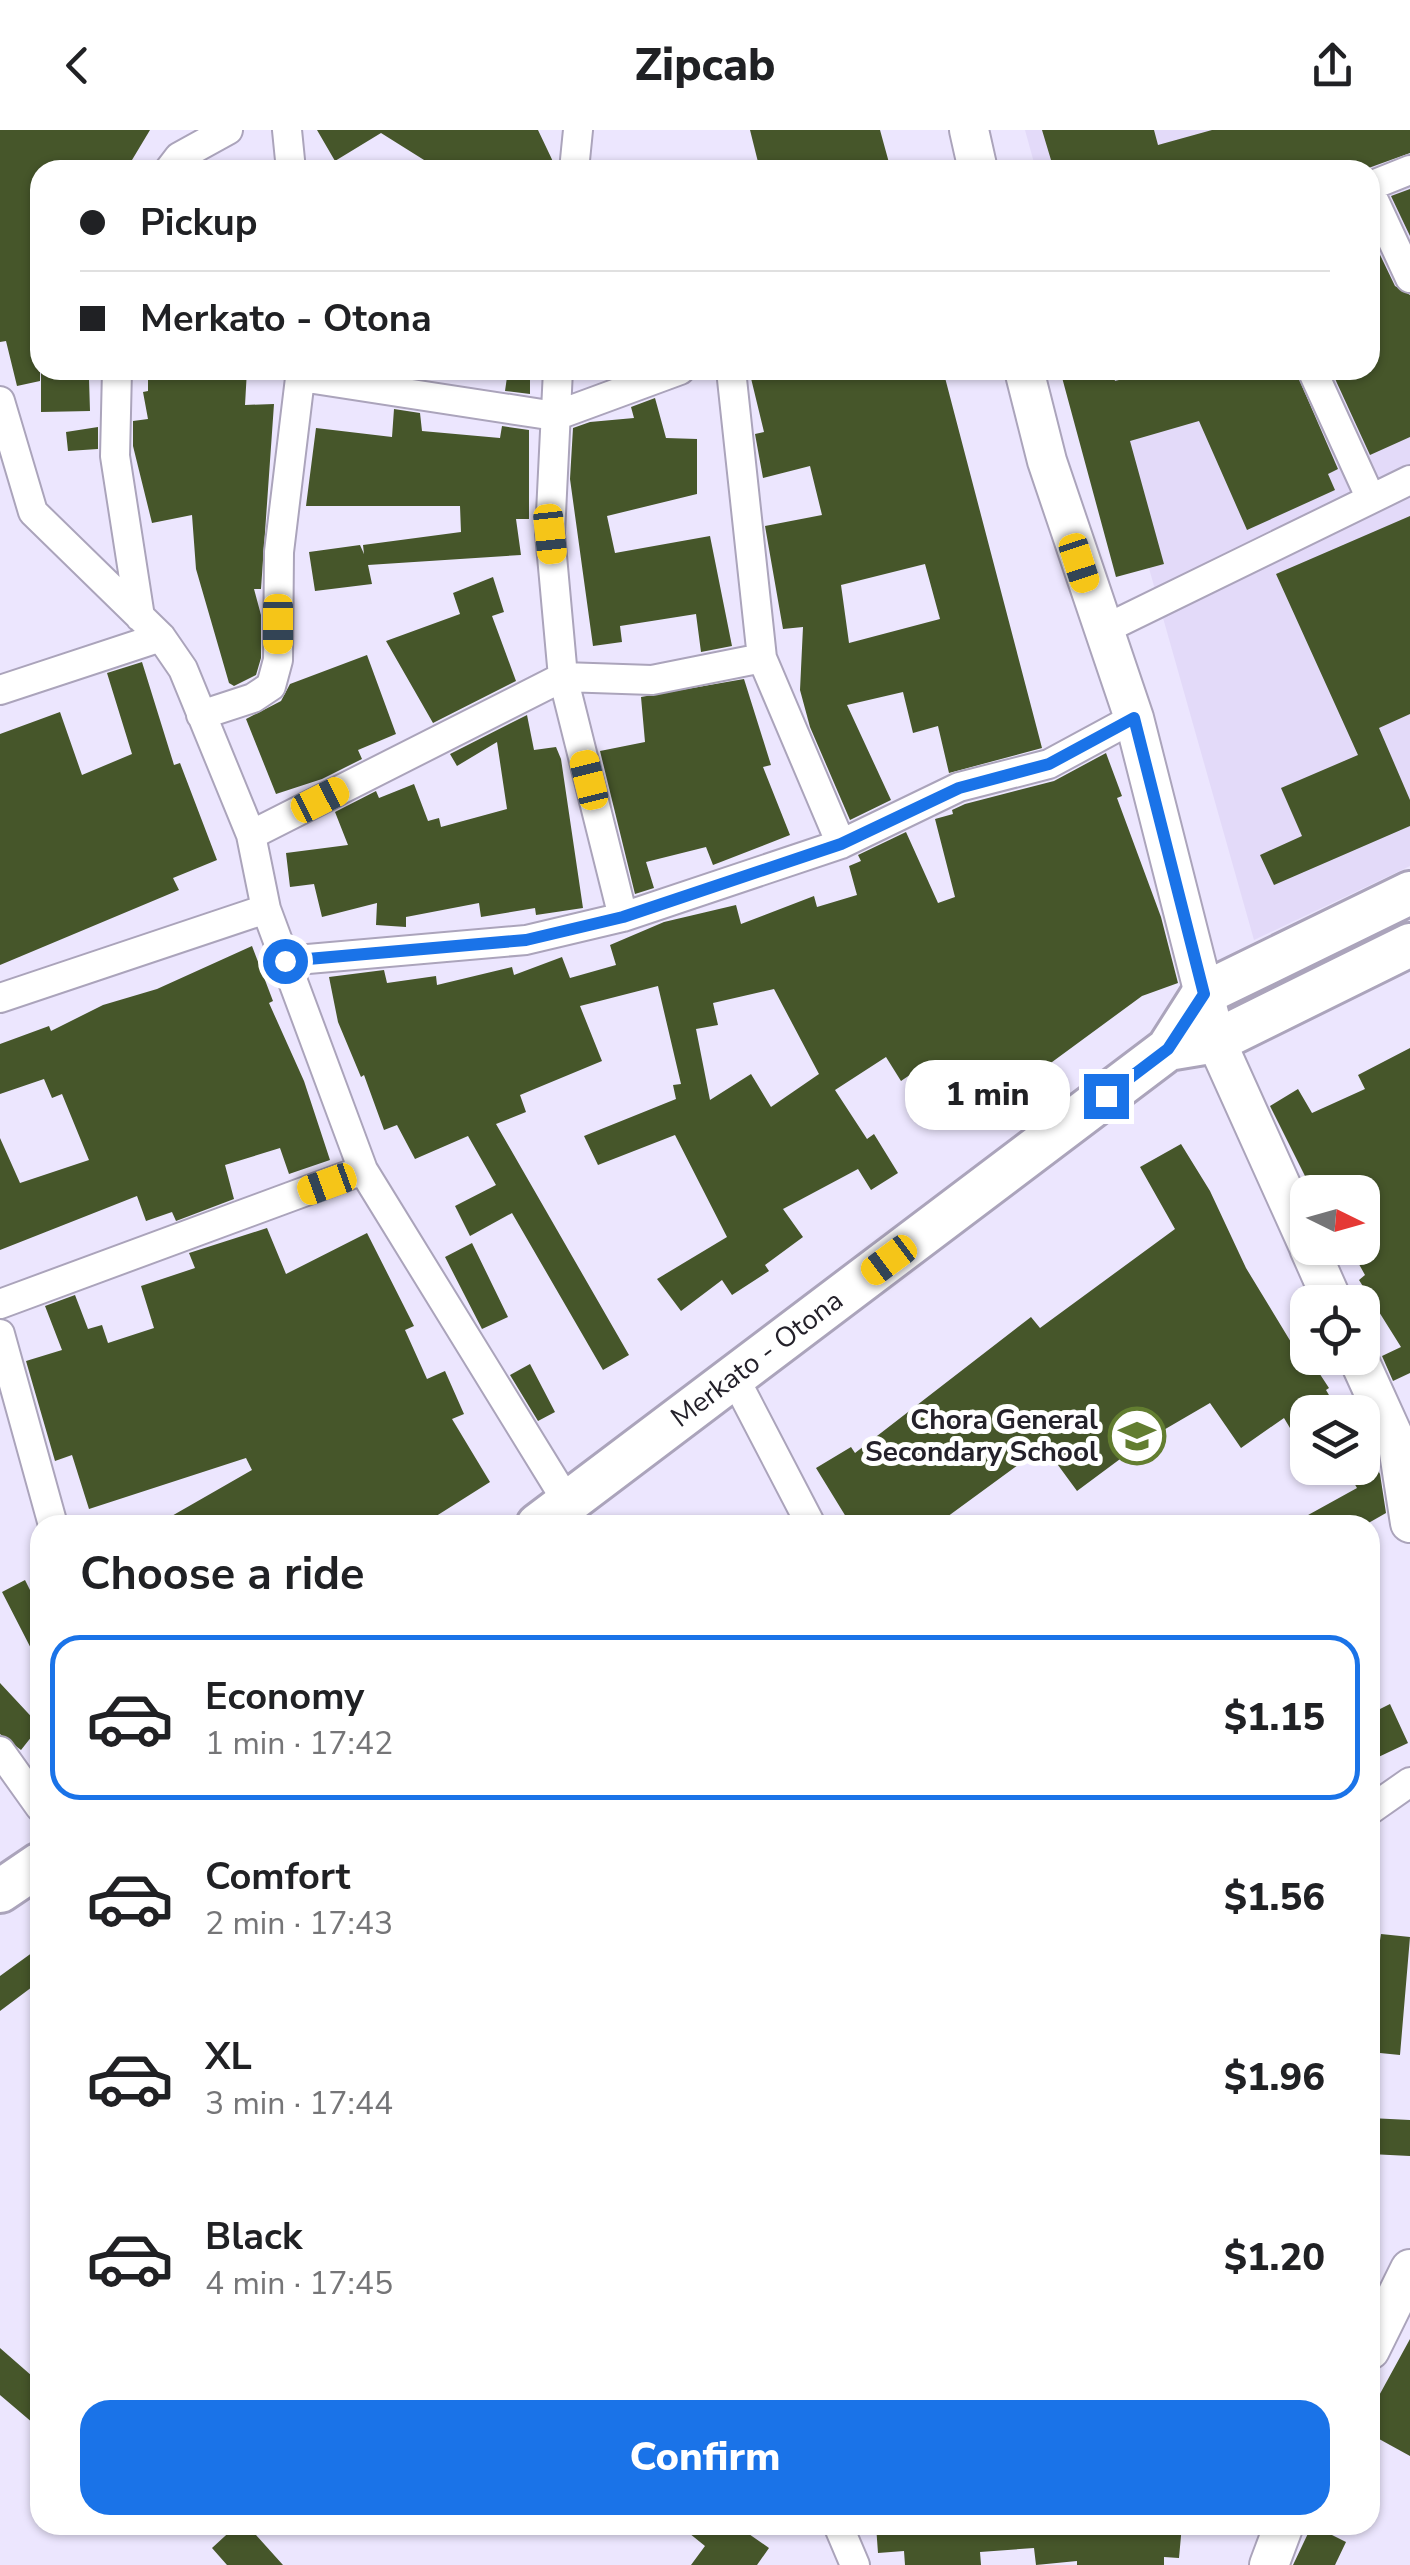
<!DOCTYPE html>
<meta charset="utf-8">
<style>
:root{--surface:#fff;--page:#f6f6f6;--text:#202124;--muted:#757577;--line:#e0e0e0;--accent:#1a73e8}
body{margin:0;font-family:"Nunito Sans",sans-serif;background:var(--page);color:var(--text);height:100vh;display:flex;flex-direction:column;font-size:38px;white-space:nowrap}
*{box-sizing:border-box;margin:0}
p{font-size:32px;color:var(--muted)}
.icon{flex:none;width:55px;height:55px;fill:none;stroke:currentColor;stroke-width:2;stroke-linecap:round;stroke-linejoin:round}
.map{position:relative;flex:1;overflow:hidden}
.panel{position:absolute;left:30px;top:1385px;width:1350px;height:1020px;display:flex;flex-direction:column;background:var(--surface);border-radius:30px;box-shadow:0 2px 8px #0004}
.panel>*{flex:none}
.banner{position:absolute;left:30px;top:30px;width:1350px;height:220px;border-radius:30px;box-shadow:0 2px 8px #0004;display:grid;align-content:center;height:220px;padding:0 50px;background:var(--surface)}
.needle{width:65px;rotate:95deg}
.controls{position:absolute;left:1290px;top:1045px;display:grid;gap:20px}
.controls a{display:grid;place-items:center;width:90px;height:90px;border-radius:20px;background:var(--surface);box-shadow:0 2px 8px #0004;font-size:50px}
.end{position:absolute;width:45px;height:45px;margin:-22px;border:12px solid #1a73e8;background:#fff;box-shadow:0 0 0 5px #fff}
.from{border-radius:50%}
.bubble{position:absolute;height:70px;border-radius:30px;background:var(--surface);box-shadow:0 2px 8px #0004;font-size:32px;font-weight:800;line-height:70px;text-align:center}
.car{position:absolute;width:30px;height:60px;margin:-30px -15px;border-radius:12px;box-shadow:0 0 8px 2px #0007;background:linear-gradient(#f5c518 24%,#345 0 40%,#f5c518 0 76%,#345 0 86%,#f5c518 0)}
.banner b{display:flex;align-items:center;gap:35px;height:95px;font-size:38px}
.banner b+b{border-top:2px solid var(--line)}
.banner i{width:25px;height:25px;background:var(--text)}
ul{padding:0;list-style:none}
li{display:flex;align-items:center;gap:30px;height:165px;margin:0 20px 15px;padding:0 30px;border:5px solid transparent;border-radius:30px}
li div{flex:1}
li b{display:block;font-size:38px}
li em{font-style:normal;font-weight:800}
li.current{border-color:var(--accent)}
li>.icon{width:90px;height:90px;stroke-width:1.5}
h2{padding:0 50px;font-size:45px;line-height:120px}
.action{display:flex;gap:20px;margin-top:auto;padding:20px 50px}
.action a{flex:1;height:115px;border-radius:30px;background:var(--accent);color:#fff;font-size:40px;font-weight:800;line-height:115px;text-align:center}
header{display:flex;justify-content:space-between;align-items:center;height:130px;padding:0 50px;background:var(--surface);font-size:45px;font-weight:800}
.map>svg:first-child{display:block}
</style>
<header><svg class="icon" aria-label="back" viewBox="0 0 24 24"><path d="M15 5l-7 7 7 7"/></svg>Zipcab<svg class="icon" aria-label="share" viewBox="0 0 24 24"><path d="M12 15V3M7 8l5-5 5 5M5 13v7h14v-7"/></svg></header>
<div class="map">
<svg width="1410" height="2435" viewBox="0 0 1410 2435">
<rect width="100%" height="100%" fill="#ece6fe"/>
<path fill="#e3daf9" d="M1025 0H1410V736L1254 810 1093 240H1370V40H1036Z"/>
<path fill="#46562a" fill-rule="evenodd" d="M0 0H150L126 40H40V251L17 256 6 211 0 212Z
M317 0H538L557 40H440L381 3 335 31Z
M750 0H880L891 40H760Z
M1042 0H1154L1158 15 1212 0H1410V23L1363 40H1054Z
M1410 59V106L1391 66Z
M1370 104 1395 156 1410 165V307L1370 325 1331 240H1370Z
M41 240H75V249H89L90 281 41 282Z
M148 240H247L245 275 274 274 261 459H254L261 485V528L256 545 234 556 229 553 196 439 192 385 152 393 133 316V291L148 289 143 262 148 261Z
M508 240H530V264L505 261Z
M749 240H943L1042 618 949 643 938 596 913 603 903 562 847 575 891 670 850 690 810 597 800 560 803 497 783 499 765 396 822 385 810 336 763 348 755 304 764 302ZM925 434 940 489 849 513 841 455Z
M1060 240H1112L1115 251 1158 240H1295L1338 339 1328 344 1335 360 1247 400 1199 291 1130 311 1164 434 1116 447Z
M655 268 666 308 697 309V364L607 386 615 423 710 406 732 516 701 522 696 484 620 496 622 512 593 516 570 349 573 298 590 292 634 288 631 277Z
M394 279 420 283 422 301 500 308 502 296 529 300V389H516L521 425 368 435 372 454 315 461 309 422 360 415 364 424 363 415 461 402 460 376H306L316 298 392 307Z
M98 297V319L68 321 66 302Z
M1410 386V584L1379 598 1410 670V696L1274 755 1260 725 1302 706 1281 658 1358 625 1276 444Z
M493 447 504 482 492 486 516 551 433 593 386 511 460 484 453 463Z
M367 525 396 604 358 620 362 629 322 649 276 664 246 589 281 571 290 554Z
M142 532 174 635 180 633 217 730 173 748 179 760 0 835V604L60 582 82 645 132 624 107 543Z
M744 549 771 635 763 637 790 705 713 735 706 717 646 732 654 758 635 764 600 621 645 612 641 567Z
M527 585 534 620 556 617 561 629 583 778 536 785 535 778 481 787 479 773 406 787V797L376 795 377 773 322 787 314 754 290 757 286 723 348 715 335 682 376 661 379 668 414 654 428 691 439 688 441 697 507 679 497 612 457 636 450 624Z
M1106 623 1122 666 1117 668 1161 787 1178 853 1142 866 1048 935 1051 941 956 1000 920 938 901 951 886 927 835 960 867 1009 874 1004 898 1043 871 1060 858 1039 783 1079 803 1107 765 1135 769 1141 732 1165 722 1150 681 1181 657 1149 727 1107 675 1005 598 1035 584 1006 676 969 673 955 681 954 658 856 580 876 602 931 520 965 526 982 496 994 629 1225 603 1240 512 1083 470 1106 455 1076 496 1055 468 1006 415 1029 397 995 384 1000 364 945 361 947 338 892 329 847 384 840 387 853 436 846 437 855 512 837 514 845 562 827 570 848 616 835 610 815 664 792 736 775 741 794 814 766 817 777 857 765 849 736 861 731 858 725 906 702 938 773 955 767 935 689 953 684 952 680 965 674 1054 651ZM774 859 819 944 771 977 751 944 710 970 696 899 718 895 713 873Z
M252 816 273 871 269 873 304 951 330 1030 289 1044 280 1018 225 1035 234 1069 176 1091 172 1082 146 1091 137 1066 0 1120V1008L20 1053 89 1030 62 964 52 968 44 949 0 964V914L49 896 51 901 103 875 157 859Z
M1410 918V1243L1393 1251 1382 1226 1401 1217 1359 1150 1365 1145 1350 1118H1362V1062H1313L1270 976 1298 959 1312 983 1365 959 1358 945Z
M1181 1014 1210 1061 1246 1138 1300 1227 1306 1223 1329 1258 1326 1260 1339 1282H1308V1328L1284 1288 1241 1318 1210 1273 1143 1312 1077 1361 1044 1316 936 1395H851L816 1338 851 1317 855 1323 1031 1187 1040 1198 1175 1099 1140 1037Z
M267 1098 286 1144 367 1103 414 1196 405 1200 427 1249 445 1241 464 1284 452 1289 490 1352 422 1395H156L252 1340 246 1328 89 1379 72 1325 55 1331 26 1231 62 1220 45 1176 75 1165 88 1199 102 1195 108 1213 154 1198 141 1156 195 1138 189 1123Z
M472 1113 508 1187 482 1199 445 1127Z
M530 1234 555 1282 538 1291 510 1245Z
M1371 1328 1380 1344 1386 1383 1365 1395H1290L1357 1358 1347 1341 1362 1338Z
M25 1450 40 1480V1536L2 1462Z
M0 1553 40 1596 21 1620 0 1604Z
M1390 1574 1408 1613 1370 1631V1584Z
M1381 1804 1410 1807 1400 1925 1370 1922V1874Z
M40 1817V1851L0 1881V1846Z
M1370 1988 1410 1990V2026L1370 2024Z
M1410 2209V2326L1370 2304V2282Z
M0 2218 40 2253V2299L0 2265Z
M237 2395H247L283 2435H227L212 2418Z
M679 2395H736L769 2418 757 2435H691L705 2416Z
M876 2395H1182L1179 2428 1164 2427V2435H1077V2431L1036 2435 1034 2418 980 2422 981 2435H905L904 2421 878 2423Z
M1312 2395 1346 2412 1335 2435H1293Z"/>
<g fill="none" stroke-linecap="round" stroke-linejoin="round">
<g stroke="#aba4bb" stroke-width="32">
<path id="street" d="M287 0 291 40
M169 40 179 27 228 0
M574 40 578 0
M1370 56 1410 40
M1370 62 1410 148
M117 240 115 326 140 487
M558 240 550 404 563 547 623 787
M731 240 762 528 841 714
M1312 240 1371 369
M301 247 555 286 680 240
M0 271 33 382 161 507 183 539 251 705 266 779 363 1040 568 1373
M1101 501 1410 350
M0 560 161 507
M201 585 253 568 271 556 278 530 279 422 301 240
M251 705 563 547 652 550 762 528
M285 831 526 810 623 787 841 714 959 657 1049 634 1134 588
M0 868 266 779
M0 1174 363 1040
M0 1204 53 1395
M734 1247 811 1395
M0 1621 40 1677
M1370 1680 1410 1652
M838 2395 855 2435"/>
</g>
<g stroke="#aba4bb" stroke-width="42">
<path id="secondary" d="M969 0 978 40
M1024 240 1047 331 1134 588 1216 911 1308 1115
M1309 1118 1333 1172
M1358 1228 1398 1316 1410 1393
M1370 2220 1410 2139
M1269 2435 1284 2395"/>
</g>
<g stroke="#aba4bb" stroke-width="48">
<path id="primary" d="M1168 919 1216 911 1410 815
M538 1395 1168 919 1203 864 1410 763
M0 1761 40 1734"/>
</g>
<use href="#street" stroke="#fff" stroke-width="28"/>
<use href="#secondary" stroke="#fff" stroke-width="38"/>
<use href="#primary" stroke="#fff" stroke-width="42"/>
</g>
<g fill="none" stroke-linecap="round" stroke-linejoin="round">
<path stroke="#1a73e8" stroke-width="12" d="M285 831 526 810 623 787 841 714 959 658 1049 634 1134 588 1204 864 1168 919 1106 966"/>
</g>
<defs>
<g id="school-ring" transform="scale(2.875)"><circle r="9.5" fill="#fff" stroke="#627d30" stroke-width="1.5"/><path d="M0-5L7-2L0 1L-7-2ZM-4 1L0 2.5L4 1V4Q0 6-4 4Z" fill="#627d30"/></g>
</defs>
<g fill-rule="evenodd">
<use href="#school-ring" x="1137" y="1306"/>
</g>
<g text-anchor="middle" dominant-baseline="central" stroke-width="10" stroke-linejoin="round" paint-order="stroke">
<g font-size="28" fill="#24212a" stroke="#fff">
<text transform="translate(757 1229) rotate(-37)">Merkato - Otona</text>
</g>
<g font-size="28" font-weight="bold" fill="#24212a" stroke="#fff" text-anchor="end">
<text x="1098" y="1290">Chora General<tspan x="1098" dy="32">Secondary School</tspan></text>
</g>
</g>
</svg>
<div class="controls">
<a><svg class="needle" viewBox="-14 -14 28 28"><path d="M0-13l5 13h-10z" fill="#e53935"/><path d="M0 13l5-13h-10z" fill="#757577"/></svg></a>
<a><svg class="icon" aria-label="locate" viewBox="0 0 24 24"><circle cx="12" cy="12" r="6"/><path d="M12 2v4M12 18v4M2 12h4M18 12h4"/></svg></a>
<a><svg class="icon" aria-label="layers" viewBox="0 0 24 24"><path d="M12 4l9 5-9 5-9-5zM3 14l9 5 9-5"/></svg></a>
</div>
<i class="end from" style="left:285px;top:831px"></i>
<i class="end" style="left:1106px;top:966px"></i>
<div class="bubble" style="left:905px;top:930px;width:165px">1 min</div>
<i class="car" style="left:550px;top:404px;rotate:174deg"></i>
<i class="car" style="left:1079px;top:433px;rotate:162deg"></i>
<i class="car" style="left:278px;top:494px;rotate:180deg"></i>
<i class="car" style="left:589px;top:650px;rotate:346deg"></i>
<i class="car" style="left:320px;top:670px;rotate:63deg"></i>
<i class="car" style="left:327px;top:1054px;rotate:250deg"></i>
<i class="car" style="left:889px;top:1130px;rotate:233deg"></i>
<div class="banner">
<b><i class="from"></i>Pickup</b>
<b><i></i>Merkato - Otona</b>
</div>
<section class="panel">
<h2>Choose a ride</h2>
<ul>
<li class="current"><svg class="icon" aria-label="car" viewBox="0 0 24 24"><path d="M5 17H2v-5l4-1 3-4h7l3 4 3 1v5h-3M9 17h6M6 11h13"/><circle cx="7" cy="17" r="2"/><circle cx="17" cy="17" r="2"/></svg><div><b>Economy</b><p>1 min · 17:42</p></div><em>$1.15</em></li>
<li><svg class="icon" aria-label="car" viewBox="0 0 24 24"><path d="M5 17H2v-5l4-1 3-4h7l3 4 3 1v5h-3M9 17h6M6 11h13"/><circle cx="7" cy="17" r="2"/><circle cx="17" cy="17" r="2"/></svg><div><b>Comfort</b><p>2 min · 17:43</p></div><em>$1.56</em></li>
<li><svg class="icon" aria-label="car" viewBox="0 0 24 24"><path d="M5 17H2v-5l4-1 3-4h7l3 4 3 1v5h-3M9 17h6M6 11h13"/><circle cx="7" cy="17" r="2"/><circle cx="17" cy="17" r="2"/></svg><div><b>XL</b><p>3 min · 17:44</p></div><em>$1.96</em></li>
<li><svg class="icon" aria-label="car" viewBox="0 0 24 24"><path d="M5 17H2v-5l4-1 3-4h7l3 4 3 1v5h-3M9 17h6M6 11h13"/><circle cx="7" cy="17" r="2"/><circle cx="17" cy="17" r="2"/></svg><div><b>Black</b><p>4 min · 17:45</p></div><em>$1.20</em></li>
</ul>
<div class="action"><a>Confirm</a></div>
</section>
</div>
